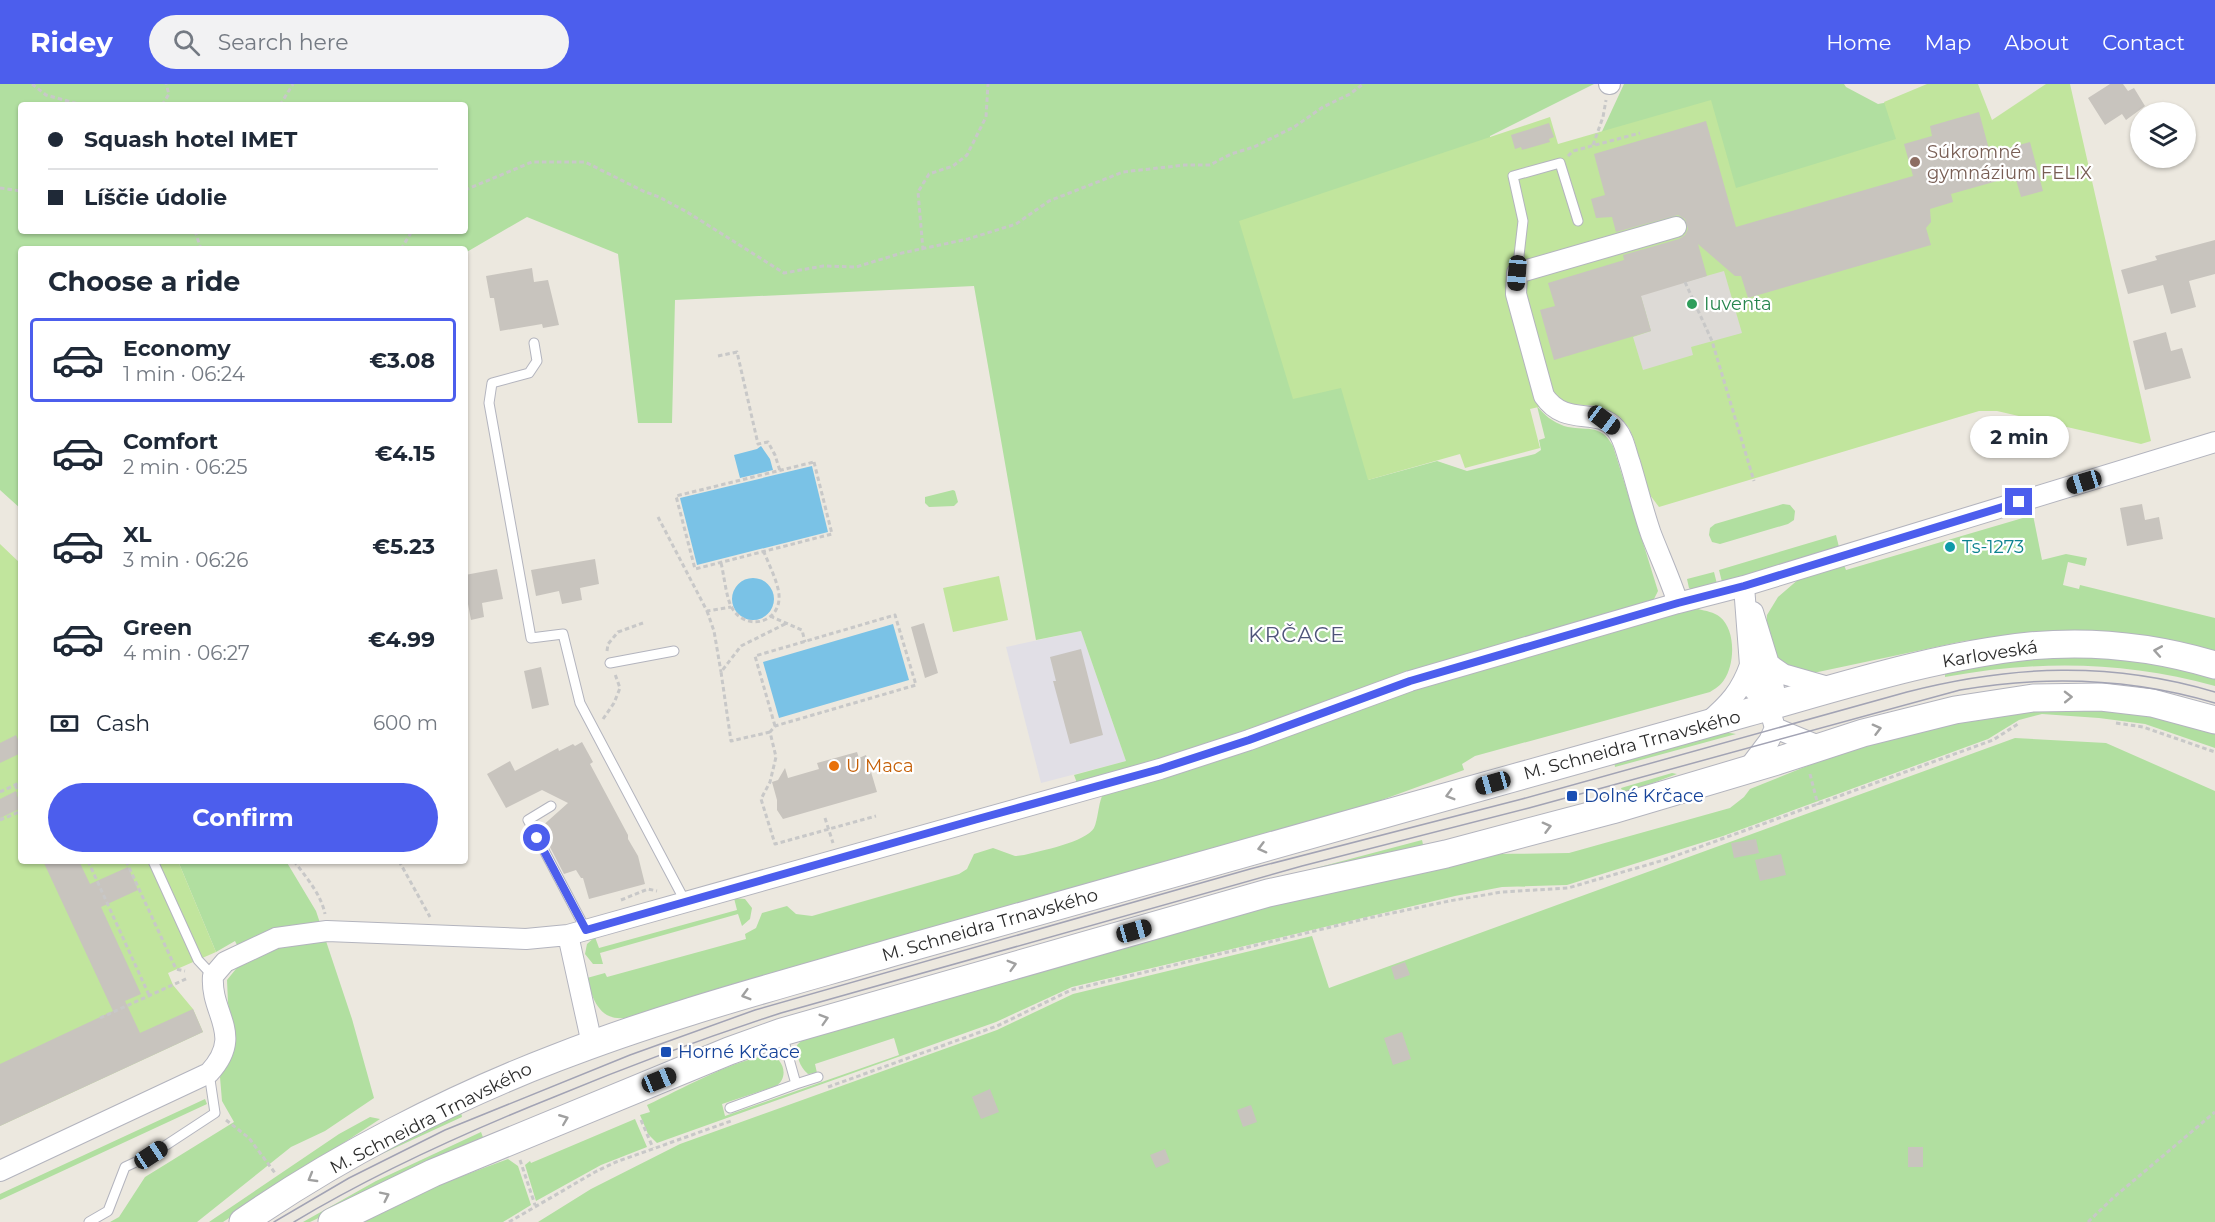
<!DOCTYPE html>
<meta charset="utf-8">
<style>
:root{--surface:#fff;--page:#f2f2f3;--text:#1f2937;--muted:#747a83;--line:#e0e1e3;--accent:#4c5eed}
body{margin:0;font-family:Montserrat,sans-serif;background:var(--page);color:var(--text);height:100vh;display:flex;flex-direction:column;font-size:22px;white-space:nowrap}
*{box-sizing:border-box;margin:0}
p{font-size:20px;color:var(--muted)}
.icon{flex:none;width:33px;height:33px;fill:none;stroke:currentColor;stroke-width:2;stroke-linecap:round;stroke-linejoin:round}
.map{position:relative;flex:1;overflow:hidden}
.sheet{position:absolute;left:18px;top:162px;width:450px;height:618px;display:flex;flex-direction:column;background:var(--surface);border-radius:6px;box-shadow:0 2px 4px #0004}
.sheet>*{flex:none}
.top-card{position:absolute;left:18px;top:18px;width:450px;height:132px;border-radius:6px;box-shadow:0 2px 4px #0004;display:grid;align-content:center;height:132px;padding:0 30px;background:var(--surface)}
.tools{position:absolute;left:2130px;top:18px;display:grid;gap:12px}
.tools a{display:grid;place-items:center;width:66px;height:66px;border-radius:50%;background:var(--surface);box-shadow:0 2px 4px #0004;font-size:30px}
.end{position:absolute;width:27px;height:27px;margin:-14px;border:8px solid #4c5eed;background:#fff;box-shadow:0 0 0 3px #fff}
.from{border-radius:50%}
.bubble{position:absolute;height:42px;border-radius:21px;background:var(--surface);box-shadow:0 2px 4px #0004;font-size:20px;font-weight:700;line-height:42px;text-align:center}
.car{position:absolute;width:18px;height:36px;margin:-18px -9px;border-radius:8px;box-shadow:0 0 4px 2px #0007;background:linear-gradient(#222 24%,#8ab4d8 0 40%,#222 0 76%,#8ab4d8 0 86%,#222 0)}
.top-card b{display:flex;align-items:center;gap:21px;height:57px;font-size:22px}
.top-card b+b{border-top:2px solid var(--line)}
.top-card i{width:15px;height:15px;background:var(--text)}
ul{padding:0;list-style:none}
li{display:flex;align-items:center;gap:18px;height:84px;margin:0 12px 9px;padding:0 18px;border:3px solid transparent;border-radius:6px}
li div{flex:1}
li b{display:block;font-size:22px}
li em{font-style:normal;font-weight:700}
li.selected{border-color:var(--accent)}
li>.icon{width:54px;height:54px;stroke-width:1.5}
h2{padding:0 30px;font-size:27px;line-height:72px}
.pay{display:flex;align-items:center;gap:15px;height:66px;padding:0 30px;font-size:22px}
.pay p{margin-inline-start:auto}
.cta{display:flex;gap:12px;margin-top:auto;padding:12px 30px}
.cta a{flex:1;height:69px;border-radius:36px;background:var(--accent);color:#fff;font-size:24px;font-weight:700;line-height:69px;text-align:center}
header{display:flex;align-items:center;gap:36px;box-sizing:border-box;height:84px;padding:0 30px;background:var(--accent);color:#fff}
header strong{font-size:28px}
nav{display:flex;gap:33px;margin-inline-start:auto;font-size:21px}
.search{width:420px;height:54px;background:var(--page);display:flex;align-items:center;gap:15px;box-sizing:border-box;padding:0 21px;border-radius:33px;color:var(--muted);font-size:22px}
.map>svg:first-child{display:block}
</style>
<header>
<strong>Ridey</strong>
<div class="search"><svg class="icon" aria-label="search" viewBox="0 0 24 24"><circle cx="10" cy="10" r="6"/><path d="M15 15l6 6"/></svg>Search here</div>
<nav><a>Home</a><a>Map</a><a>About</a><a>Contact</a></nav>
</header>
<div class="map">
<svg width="2215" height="1138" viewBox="0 0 2215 1138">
<rect width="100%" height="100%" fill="#ece8df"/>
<path fill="#e1dfe6" d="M1081 547 1126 677 1041 699 1006 563Z"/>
<path fill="#b1dfa0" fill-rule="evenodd" d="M0 0H1594L1490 52 1488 268 1368 396 1437 377 1467 387 1535 370 1541 366 1539 356 1545 354 1537 322C1544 331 1553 338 1564 342 1585 348 1600 338 1613 362L1658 507 1653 517 1154 678 1077 699 1074 691 1126 677 1081 547 1036 556 974 202 675 216 672 339H638L618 170 527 133 465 169V165H21V425L0 406ZM21 21H465V147H21Z
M1624 0H1844L1846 3 1878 20 1916 13 1900 62 1733 114 1598 56Z
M953 406 955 407 958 418 954 422 929 423 925 419V413Z
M1783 420 1790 421 1795 427 1794 436 1788 440 1720 460 1712 458 1709 451 1710 444 1715 440Z
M2033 431 2042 476 2066 470 2087 474 2085 482 2068 478 2063 501 2079 505 2080 501 2215 534V570L2043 549 1964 557 1818 588 1809 589 1784 580 1776 574 1766 542 1767 531 1778 513 1800 494 1844 481 1846 486Z
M1836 451 1839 463 1722 498 1719 486Z
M1714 488 1717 500 1693 507 1689 504 1687 495Z
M1698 525C1706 527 1714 528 1720 533 1736 546 1735 580 1724 596 1721 601 1715 605 1710 608L1475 672 1462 680 1464 686 1357 725 625 934C599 937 592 914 587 894L605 889 607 893 746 855 745 850 756 844 762 829 787 822 796 830 812 832 959 790 967 785 974 770 993 764 1015 772 1024 771C1040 767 1086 758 1094 744 1098 735 1098 722 1102 712L1111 708 1394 610 1682 526Z
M2063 571 2143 576 2215 593V602C2123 577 2039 576 1945 593V590L1960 584Z
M2118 625 2215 647V664L2145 640 2099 634 2042 630 2019 636 1988 655 1723 752 1567 801 1502 803 1455 812 1072 903 996 938 657 1059 648 1050 640 1031 650 1028 647 1021C682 1005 727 979 764 972 782 968 791 993 776 1002L722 1020 725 1032 899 971 894 954 815 980 817 989 808 990C799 982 797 973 797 961L804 954 1251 826 1500 770 1569 769 1730 724 1744 713 1750 705 1859 661 1923 645 2015 627Z
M1724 648 1736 650 1615 683 1614 677Z
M2015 654 2106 659 2215 707V1138H538L591 1105 680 1060 997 946 1073 910 1312 852 1329 904Z
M1672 689 1677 690 1623 710 1621 704Z
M1422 756 1424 765 1278 794Z
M178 777H286L316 827 352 935 374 1014 325 1047 291 1063 197 1138H110L119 1133 145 1093 234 1038 222 1017 220 993 235 954 228 919 227 896 244 875 235 857 216 868Z
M734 814 745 815 752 824 750 835 742 842 738 830 600 869 603 880H593L585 870 587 860 595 853 599 864 737 826Z
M205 1015 207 1020 0 1116V1110Z
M461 1028 462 1033 373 1074 374 1072Z
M370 1033 380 1035 223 1138H209L339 1050Z
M635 1035 647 1063 601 1081 536 1117 525 1081 530 1077 531 1079Z
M481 1048 484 1056 310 1138H303L376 1097Z
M508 1075 518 1082 531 1121 503 1138H356L419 1108Z"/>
<path fill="#c1e59d" d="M1927 0H1978L1992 36 2046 0H2070L2151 357 2141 360 1997 327H1979L1659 423 1650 411 1634 356 1629 344 1620 333 1599 322 1568 320 1560 318 1530 325 1540 364 1465 384 1460 370 1368 396 1341 304 1293 315 1239 137 1550 33 1558 60 1711 16 1736 104 1896 55 1884 18Z
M0 460 21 480V777H178L216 868 168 889 173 901 193 925 203 948 0 1042Z
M999 492 1008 536 953 548 943 504Z"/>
<path fill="#dddad6" d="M1724 187 1742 249 1691 263 1693 271 1643 286 1633 253 1651 247 1637 199 1685 198Z"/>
<path fill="#7ac2e6" d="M761 362 770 375 773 386 740 394 734 371 757 365Z
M812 382 828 448 697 481 680 414Z
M732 515a21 21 0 1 1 42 0a21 21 0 1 1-42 0Z
M893 540 909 596 779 634 763 578Z"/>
<path fill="#c8c4be" d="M2110 0H2123L2128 7 2134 4 2145 22 2126 36 2122 30 2105 41 2088 14Z
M1979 28 1990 69 2030 58 2043 107 2021 113 2015 92 1951 110 1953 118 1930 125 1931 138 1926 144 1931 161 1748 214 1741 192H1735L1698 160 1707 192 1641 212 1651 247 1554 276 1540 226 1555 222 1548 199 1624 176 1623 171 1679 155 1685 151 1688 145 1685 135 1678 131 1616 148 1612 133 1596 134 1591 115 1605 111 1594 70 1706 37 1736 143 1913 92 1904 60 1932 52 1930 42Z
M1549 39 1554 53 1549 55 1550 58 1522 66 1521 63 1515 65 1511 51Z
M2215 156V190L2189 197 2196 223 2171 230 2163 201 2128 210 2121 186 2157 176 2155 172Z
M532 184 534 198 548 196 559 241 543 244 542 240 500 247 494 214H490L486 192Z
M2166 248 2171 267 2182 264 2191 294 2145 306 2133 257Z
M2142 420 2145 436 2159 433 2163 455 2127 462 2120 424Z
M595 475 599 500 580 504 582 516 562 520 559 507 536 512 531 486Z
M497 485 503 515 482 519 484 533 471 536 465 504V491Z
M924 539 938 589 925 594 911 543Z
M1081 565 1103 651 1070 660 1053 597H1056L1050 573Z
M541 583 549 621 532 625 524 587Z
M16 651 21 662V669L0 679V659Z
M582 658 593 678 590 680 628 751V755L638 772 645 800 589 815 583 794H581L576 786 564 790 540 744 568 719 542 706 506 724 487 690 510 677 515 687 558 664 559 667 573 660 575 662Z
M857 668 859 674 866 671 877 708 783 735 777 726V716L772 698 778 696 785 684 788 694 819 685 817 679Z
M16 707 21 724 0 734V715Z
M1756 755 1759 769 1734 774 1731 759Z
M1781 770 1786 791 1760 797 1755 776Z
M43 777H79L90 800 128 783 138 806 101 823 141 910 125 917 140 949 193 925 203 948 0 1042V980L113 927Z
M1405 878 1410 891 1395 896 1391 883Z
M1402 948 1411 975 1393 981 1384 954Z
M990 1005 999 1028 981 1035 972 1013Z
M1251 1021 1257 1038 1243 1043 1237 1026Z
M1908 1063H1923V1083H1908Z
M1165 1065 1170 1078 1156 1084 1150 1071Z"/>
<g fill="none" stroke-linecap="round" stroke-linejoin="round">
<g stroke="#b3b4be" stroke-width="11">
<path id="service" d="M1517 189 1523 137 1513 92 1560 79 1578 137
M534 259 537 277 529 289 492 299 489 319 531 554 563 550 580 619 686 819
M610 579 674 567
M551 722 528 736 586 846
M153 777 198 876 213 892
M782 950 796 1000 818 993
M730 1024 796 1000
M89 1138 108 1127 125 1083 151 1071 215 1029 209 989"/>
</g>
<g stroke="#b3b4be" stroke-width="22">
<path id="minor" d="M1609 0H1610
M1676 143 1517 189 1516 210 1544 312C1566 344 1597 322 1616 345 1624 354 1626 368 1630 379 1637 402 1643 427 1651 450 1660 473 1670 495 1678 519
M1744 502 1750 581 1755 607 1769 623 1775 644 1769 657 1747 686
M1753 528 1769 580 1775 610 1769 623
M1769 580 1783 590 1832 604
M1708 638C1729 620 1741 607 1750 581
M1775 644 1821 663
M568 851 592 960
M0 1087 209 989C245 950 210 931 213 892L225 878 276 854 327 847 526 855 568 851 1160 685 1249 656 1410 597 1678 519 1744 502 2215 358"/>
</g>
<g stroke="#b3b4be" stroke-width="29">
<path id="secondary" d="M243 1138C337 1073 449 1015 556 974 666 931 781 901 894 868 1061 821 1228 774 1395 727 1512 694 1629 662 1746 629 1839 603 1934 572 2030 562 2093 556 2155 563 2215 581
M332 1138 433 1089 729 967 782 948 1268 809 1446 770 1612 726 1777 677 1863 649 1955 626 2033 614 2101 613 2152 619 2215 636"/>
</g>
<path stroke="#c8c8c8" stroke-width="3" stroke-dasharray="4.5 3" stroke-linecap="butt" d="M32 0 46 11 82 21
M162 21 169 10 166 0
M280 21 293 0
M1593 61 1603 33 1606 16
M1568 72 1573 67 1640 49
M0 104 21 107
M465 106 532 78H585L643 107 659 113 687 128 784 189 823 182 856 183 902 169 968 155 1016 140 1049 117 1123 88 1185 81H1210L1231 70 1254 63 1294 43 1323 23 1350 10 1363 0
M195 147 201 165
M401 165 412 147
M923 166 918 108 929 90 953 82 967 71 986 33 988 0
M1685 198 1712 257 1754 397
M718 272 737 268 758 360 768 358 775 371 780 387
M814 378 832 450 695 485 676 412Z
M658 433 707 527 731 523
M721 479C724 490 726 514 732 524 746 548 781 539 779 511 778 498 769 481 764 468
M707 527 714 547 721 588
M770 532 802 546 805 558
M607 567 608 560 618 548 643 539
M603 635 614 619 620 604 615 590
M2116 639 2143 643 2215 668
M775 642 755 572 895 531 916 601 775 642 770 648 776 673 770 698 761 715 775 760 876 732
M770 648 731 657 721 588 741 562 787 539
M1810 690 1818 721
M15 701 21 713
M0 708 21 698
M825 734 833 759
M0 736 21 727
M88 777 149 911
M126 777 176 885 185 887
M294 777C306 793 321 810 325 830
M399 777 430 833
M621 816 648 805 657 807
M100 934 188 894
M828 1003 997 942 1071 906 1364 835 1449 817 1502 808 1568 804 1664 776 1993 656 2018 640
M226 1036 249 1054 275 1089
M641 1036 653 1064
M520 1076 535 1121
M509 1138 595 1088 616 1078 731 1037
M2088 1138 2113 1114 2215 1028"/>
<use href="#service" stroke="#fff" stroke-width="9"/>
<use href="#minor" stroke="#fff" stroke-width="20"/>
<use href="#secondary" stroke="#fff" stroke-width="27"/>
<path stroke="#a2a3b4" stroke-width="1.5" d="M274 1138 349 1094 445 1046 630 971 755 926 1250 785 1522 715 1907 608C2012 581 2111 577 2215 608
M294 1138C377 1088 464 1049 554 1013 629 982 704 954 781 929L1302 782 1529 724 1960 606C2046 591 2131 594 2215 619"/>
</g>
<defs><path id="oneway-chevron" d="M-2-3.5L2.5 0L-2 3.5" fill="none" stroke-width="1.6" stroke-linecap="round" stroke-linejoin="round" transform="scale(1.5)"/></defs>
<g stroke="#a0a0a0">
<use href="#oneway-chevron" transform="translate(2158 567) rotate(-170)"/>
<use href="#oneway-chevron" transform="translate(2068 613) rotate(-1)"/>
<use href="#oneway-chevron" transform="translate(1877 645) rotate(-15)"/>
<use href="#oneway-chevron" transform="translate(1450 711) rotate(164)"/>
<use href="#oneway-chevron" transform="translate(1547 743) rotate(-15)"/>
<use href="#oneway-chevron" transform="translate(1262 764) rotate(165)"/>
<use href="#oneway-chevron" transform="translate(1012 881) rotate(-16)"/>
<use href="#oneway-chevron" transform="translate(746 911) rotate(164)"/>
<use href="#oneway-chevron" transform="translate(824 935) rotate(-17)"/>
<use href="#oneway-chevron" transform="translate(564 1035) rotate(-22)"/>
<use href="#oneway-chevron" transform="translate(312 1094) rotate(150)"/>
<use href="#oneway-chevron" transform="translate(385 1112) rotate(-26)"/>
</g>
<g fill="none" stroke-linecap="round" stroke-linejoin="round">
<path stroke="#4c5eed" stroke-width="8" d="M537 754 586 846 974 736 1160 685 1249 656 1410 597 1678 519 1744 502 2019 418"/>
</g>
<circle fill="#8d6e63" stroke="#fff" stroke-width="2" cx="1915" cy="78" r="6"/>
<circle fill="#2e9e5b" stroke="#fff" stroke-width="2" cx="1692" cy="220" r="6"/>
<circle fill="#0f9aa8" stroke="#fff" stroke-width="2" cx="1950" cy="463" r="6"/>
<circle fill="#e8710a" stroke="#fff" stroke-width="2" cx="834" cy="682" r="6"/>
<g fill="#1a4fb4" stroke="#fff" stroke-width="2">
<rect x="1566" y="706" width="12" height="12" rx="3"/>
<rect x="660" y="962" width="12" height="12" rx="3"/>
</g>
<g text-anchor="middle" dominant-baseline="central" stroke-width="4.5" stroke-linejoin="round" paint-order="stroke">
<g font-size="18" fill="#785e54" stroke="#fff" text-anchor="start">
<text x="1927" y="68">Súkromné<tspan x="1927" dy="21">gymnázium FELIX</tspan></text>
</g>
<g font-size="18" fill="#27864d" stroke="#fff" text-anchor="start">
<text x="1704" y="220">Iuventa</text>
</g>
<g font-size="18" fill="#0d838f" stroke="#fff" text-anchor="start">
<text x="1962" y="463">Ts-1273</text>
</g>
<g font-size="18" fill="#2c2c2c" stroke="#fff">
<text transform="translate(1990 570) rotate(-9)">Karloveská</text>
<text transform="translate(1632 661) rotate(-15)">M. Schneidra Trnavského</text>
<text transform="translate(990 841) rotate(-16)">M. Schneidra Trnavského</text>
<text transform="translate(431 1034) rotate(-27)">M. Schneidra Trnavského</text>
</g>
<g font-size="18" fill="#c56008" stroke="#fff" text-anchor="start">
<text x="846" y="682">U Maca</text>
</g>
<g font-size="18" fill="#164399" stroke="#fff" text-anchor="start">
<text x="1584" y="712">Dolné Krčace</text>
<text x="678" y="968">Horné Krčace</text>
</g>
<g font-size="21" letter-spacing="1.5" fill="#4f547a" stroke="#fff">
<text x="1297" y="550">KRČACE</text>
</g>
</g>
</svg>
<div class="tools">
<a><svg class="icon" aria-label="layers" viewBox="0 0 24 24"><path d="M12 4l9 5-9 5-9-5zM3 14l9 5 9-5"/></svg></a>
</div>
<i class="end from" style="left:537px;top:754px"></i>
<i class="end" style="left:2019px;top:418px"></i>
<div class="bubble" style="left:1970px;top:332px;width:99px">2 min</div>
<i class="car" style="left:1517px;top:189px;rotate:185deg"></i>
<i class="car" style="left:1604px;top:336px;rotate:127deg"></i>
<i class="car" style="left:2084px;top:398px;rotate:253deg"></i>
<i class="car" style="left:1493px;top:699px;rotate:254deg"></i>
<i class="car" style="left:1134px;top:847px;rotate:74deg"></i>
<i class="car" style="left:659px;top:996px;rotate:68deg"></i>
<i class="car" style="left:151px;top:1071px;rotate:57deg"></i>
<div class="top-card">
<b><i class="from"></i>Squash hotel IMET</b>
<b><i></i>Líščie údolie</b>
</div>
<section class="sheet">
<h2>Choose a ride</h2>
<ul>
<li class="selected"><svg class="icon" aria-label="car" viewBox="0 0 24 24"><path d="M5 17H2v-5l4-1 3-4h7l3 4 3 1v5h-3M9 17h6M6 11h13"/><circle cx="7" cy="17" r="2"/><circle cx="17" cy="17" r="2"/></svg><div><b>Economy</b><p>1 min · 06:24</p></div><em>€3.08</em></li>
<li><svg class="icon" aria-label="car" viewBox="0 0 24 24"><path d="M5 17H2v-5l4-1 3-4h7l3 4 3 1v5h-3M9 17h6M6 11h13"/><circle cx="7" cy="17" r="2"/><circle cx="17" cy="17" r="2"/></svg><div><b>Comfort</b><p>2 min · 06:25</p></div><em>€4.15</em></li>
<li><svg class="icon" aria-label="car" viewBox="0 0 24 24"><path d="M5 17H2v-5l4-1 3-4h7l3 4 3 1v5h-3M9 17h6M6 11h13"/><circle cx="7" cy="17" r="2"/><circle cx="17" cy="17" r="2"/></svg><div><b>XL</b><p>3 min · 06:26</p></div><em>€5.23</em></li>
<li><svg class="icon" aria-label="car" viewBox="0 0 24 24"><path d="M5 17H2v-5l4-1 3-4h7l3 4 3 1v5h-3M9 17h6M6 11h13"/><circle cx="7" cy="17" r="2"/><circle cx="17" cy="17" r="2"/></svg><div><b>Green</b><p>4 min · 06:27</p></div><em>€4.99</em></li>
</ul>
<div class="pay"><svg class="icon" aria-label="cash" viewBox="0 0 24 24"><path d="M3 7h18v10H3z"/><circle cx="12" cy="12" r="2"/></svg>Cash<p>600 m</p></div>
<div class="cta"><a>Confirm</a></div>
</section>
</div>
